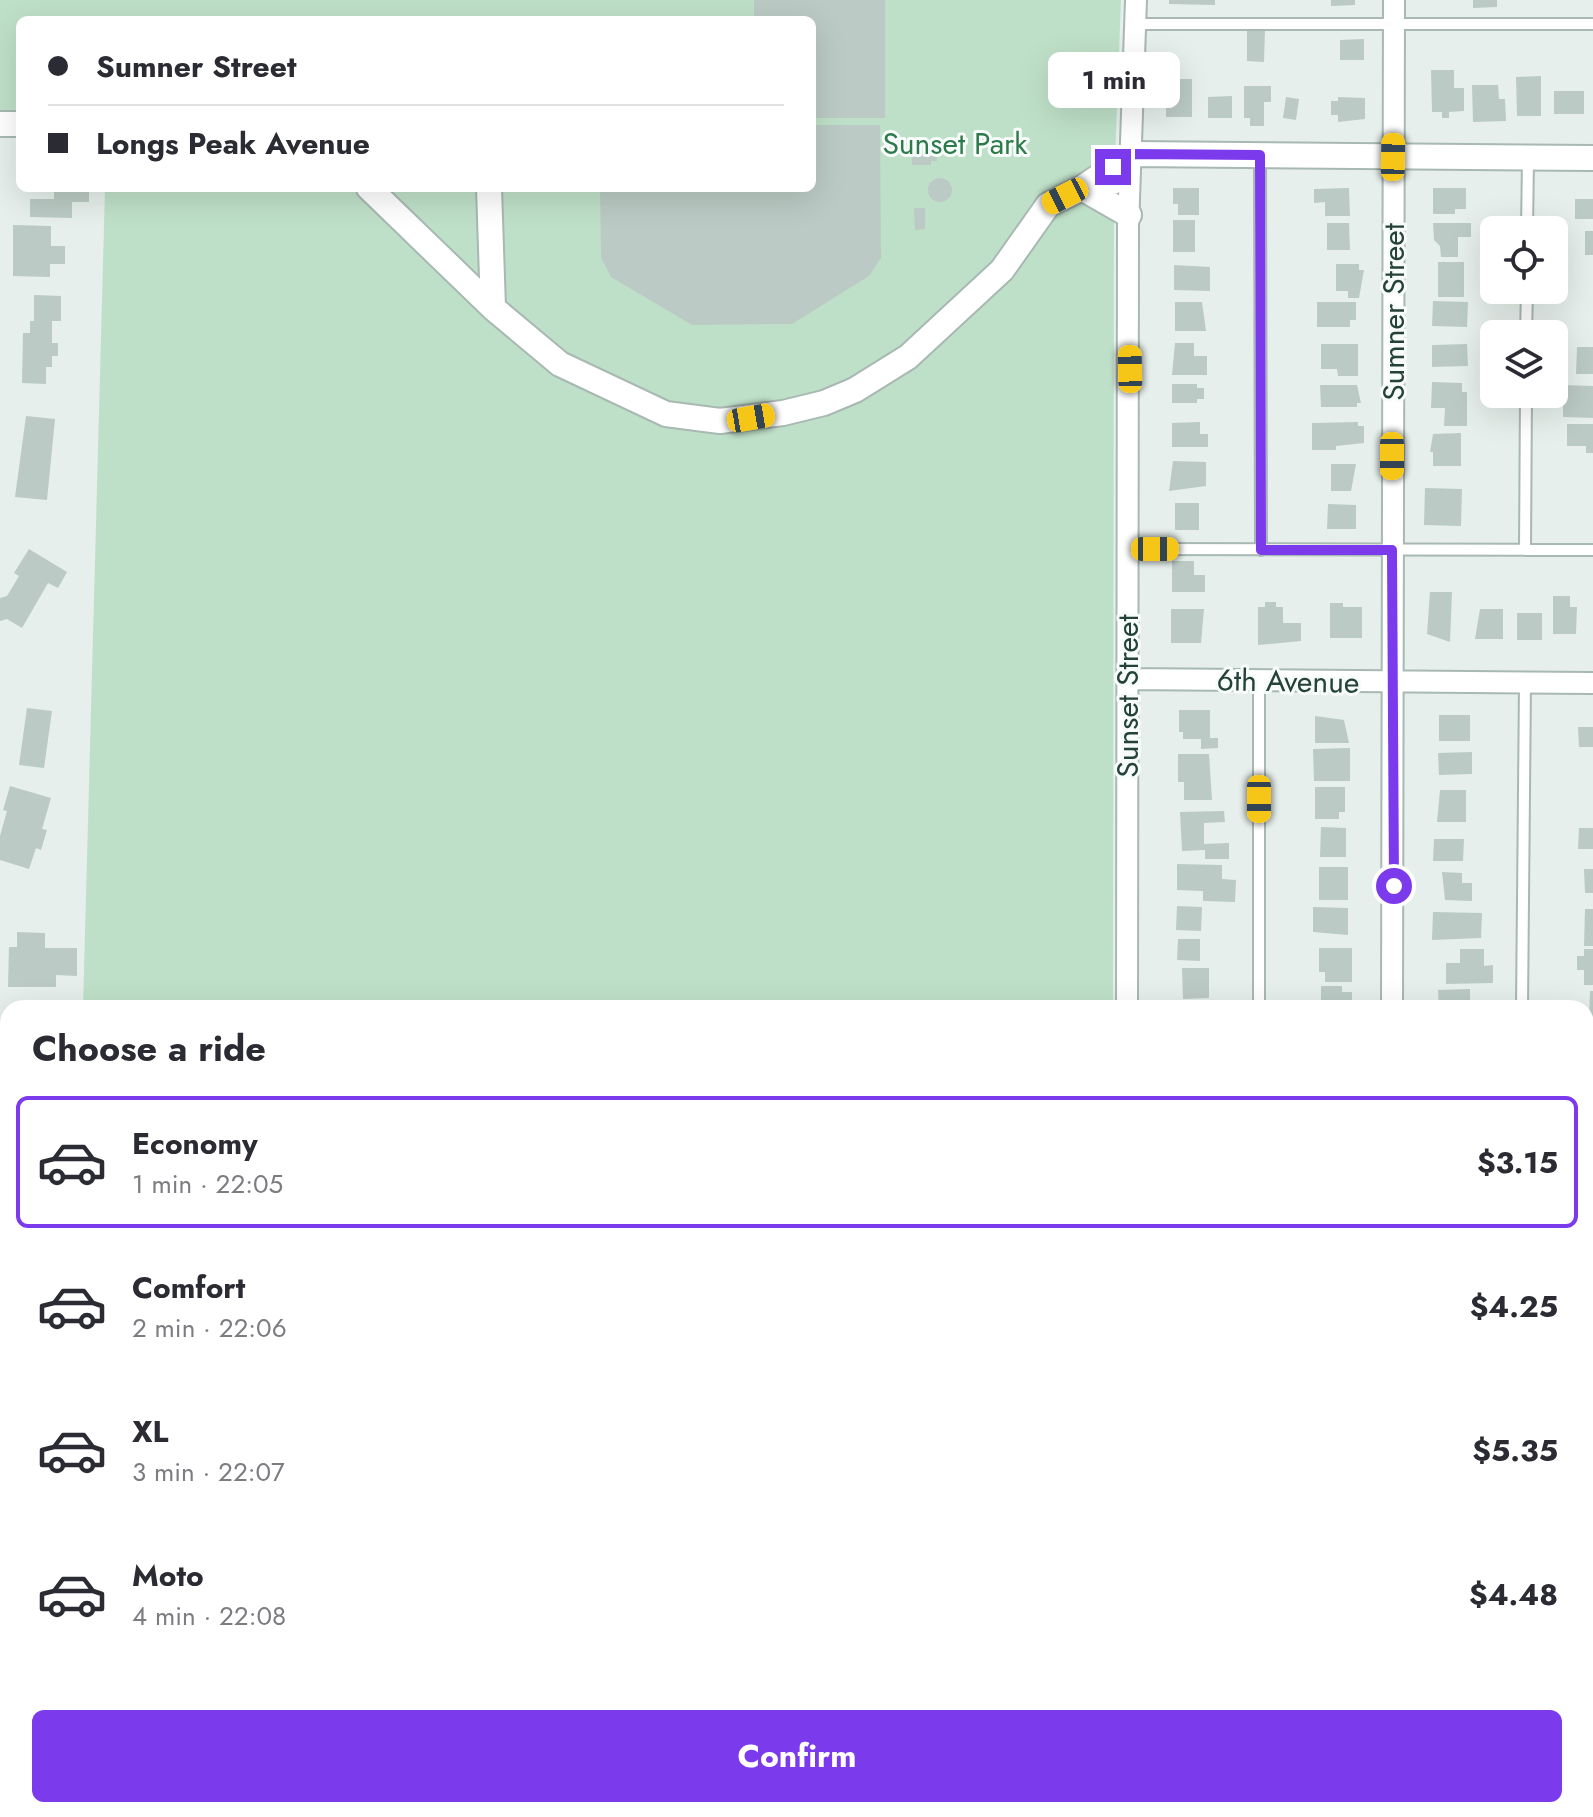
<!DOCTYPE html>
<meta charset="utf-8">
<style>
:root{--surface:#fff;--page:#f2f2f3;--text:#2b2b33;--muted:#7c7c81;--line:#e1e1e2;--accent:#7c3aed}
body{margin:0;font-family:Jost,sans-serif;background:var(--page);color:var(--text);height:100vh;display:flex;flex-direction:column;font-size:30px;white-space:nowrap}
*{box-sizing:border-box;margin:0}
p{font-size:26px;color:var(--muted)}
.icon{flex:none;width:44px;height:44px;fill:none;stroke:currentColor;stroke-width:2;stroke-linecap:round;stroke-linejoin:round}
.map{position:relative;flex:1;overflow:hidden}
.side{position:absolute;left:0px;top:1000px;width:1594px;height:818px;display:flex;flex-direction:column;background:var(--surface);border-radius:24px 24px 0 0;box-shadow:0 8px 32px #0002}
.side>*{flex:none}
.guide{position:absolute;left:16px;top:16px;width:800px;height:176px;border-radius:12px;box-shadow:0 8px 32px #0002;display:grid;align-content:center;height:176px;padding:0 32px;background:var(--surface)}
.tools{position:absolute;left:1480px;top:216px;display:grid;gap:16px}
.tools a{display:grid;place-items:center;width:88px;height:88px;border-radius:12px;background:var(--surface);box-shadow:0 8px 32px #0002;font-size:40px}
.end{position:absolute;width:36px;height:36px;margin:-18px;border:10px solid #7c3aed;background:#fff;box-shadow:0 0 0 4px #fff}
.from{border-radius:50%}
.bubble{position:absolute;height:56px;border-radius:12px;background:var(--surface);box-shadow:0 8px 32px #0002;font-size:26px;font-weight:700;line-height:56px;text-align:center}
.car{position:absolute;width:24px;height:48px;margin:-24px -12px;border-radius:10px;box-shadow:0 0 6px 2px #0007;background:linear-gradient(#f5c518 24%,#345 0 40%,#f5c518 0 76%,#345 0 86%,#f5c518 0)}
.guide b{display:flex;align-items:center;gap:28px;height:76px;font-size:30px}
.guide b+b{border-top:2px solid var(--line)}
.guide i{width:20px;height:20px;background:var(--text)}
ul{padding:0;list-style:none}
li{display:flex;align-items:center;gap:24px;height:132px;margin:0 16px 12px;padding:0 16px;border:4px solid transparent;border-radius:12px}
li div{flex:1}
li b{display:block;font-size:30px}
li em{font-style:normal;font-weight:700}
li.on{border-color:var(--accent)}
li>.icon{width:72px;height:72px;stroke-width:1.5}
h2{padding:0 32px;font-size:36px;line-height:96px}
.button{display:flex;gap:16px;margin-top:auto;padding:16px 32px}
.button a{flex:1;height:92px;border-radius:12px;background:var(--accent);color:#fff;font-size:32px;font-weight:700;line-height:92px;text-align:center}
.map>svg:first-child{display:block}
</style>
<div class="map">
<svg width="1593" height="1817" viewBox="0 0 1593 1817">
<rect width="100%" height="100%" fill="#e6efeb"/>
<path fill="#bfe0c8" d="M0 0H1121L1114 188 1113 1008H83L105 188H812V20H20V110H0Z"/>
<path fill="#bbcac4" d="M754 0H885V118H812V20H754Z
M1169 0H1215V5L1169 4Z
M1331 0H1355V5L1331 6Z
M1473 0H1497V7L1473 8Z
M1247 30H1265L1264 62 1247 61Z
M1364 39V60H1340V40Z
M1431 70H1454V88H1464V111L1449 112V118H1442V112H1432Z
M1541 76V116H1517L1516 77Z
M1172 79H1192V117H1166V99H1172Z
M1472 85H1498L1499 99H1505L1506 121 1473 122Z
M1244 86H1271V102H1264V126H1250V118H1244Z
M1554 91H1584V114H1554Z
M1232 96V118H1208V97Z
M1286 97 1299 99 1296 120 1283 118Z
M1338 97 1365 98V119L1338 122V115H1331V101H1338Z
M812 125H880L881 258 869 276 792 324 692 325 611 277 601 258 600 188H812Z
M912 149H932V154H937V161H931V165H912Z
M928 190a12 12 0 1 1 24 0a12 12 0 1 1-24 0Z
M54 188H89V202H72V218L30 217V199H54Z
M1173 188H1199V215H1178V204H1173Z
M1349 188 1350 216H1325V202L1314 203V189Z
M1433 188H1466V209H1455V214H1433Z
M1575 199H1593V219H1575Z
M914 208H925V229L915 230Z
M1173 220H1195V252H1173Z
M1327 223H1349L1350 250H1327Z
M1433 223H1471V237H1458V257H1441L1440 246 1434 240Z
M13 225 51 226V246H65V264H50V277L13 276Z
M1585 231H1593V255H1585Z
M1438 262H1464V297H1438Z
M1336 264H1359V270H1364L1359 298H1348V291H1336Z
M1174 265 1210 267V291L1174 290Z
M34 295 61 296V321H52V343H58V356H52V367H46V384L22 383 23 333H30V321H34Z
M1433 301 1468 302 1467 327 1432 326Z
M1175 302H1202L1206 331H1175Z
M1317 302H1356V320H1350V327H1317Z
M1175 343H1194V356H1207V375H1172Z
M1321 344H1358V376H1338L1337 369H1321Z
M1467 344 1468 366 1432 367V345Z
M1577 347H1593V374H1576Z
M1432 382 1462 383V392H1467V426H1444L1445 408H1431Z
M1172 384H1197V388H1204V399H1197V403H1172Z
M1320 385H1357L1361 403H1357V407H1321Z
M1563 385 1593 386V418L1563 417Z
M26 416 55 419 47 500 15 497Z
M1200 422V434H1208V447H1172V423Z
M1358 422V426H1364V443L1336 446V450H1312V423Z
M1567 424H1593V453H1586V446H1567Z
M1461 433V466H1433V452H1430L1433 434Z
M1173 461 1206 462V486L1169 491Z
M1331 464H1356L1351 491H1331Z
M1425 488 1462 489 1461 526 1424 525Z
M1175 503H1199V530H1175Z
M1328 504 1356 505V529H1327Z
M29 549 67 572 58 588 48 583 22 628 7 619 0 621V598L7 596 19 576 14 573Z
M1172 561H1194V575H1205V592H1172Z
M1430 592H1452L1450 642 1427 634Z
M1553 596H1570V607H1577L1576 634H1553Z
M1265 602H1276V607H1283V623H1301V641L1258 645V607H1265Z
M1330 603H1343V607H1362V638H1330Z
M1171 609H1204L1201 643H1171Z
M1480 609H1503V639H1475Z
M1517 613H1542V640H1517Z
M27 708 52 711 44 768 19 765Z
M1179 710H1210V738H1218V748L1201 749V739H1183V732H1179Z
M1439 715H1470V741H1439Z
M1315 716 1344 720 1349 743H1315Z
M1578 727H1593V747H1579Z
M1350 748V781H1314L1313 749Z
M1472 752V774L1439 775 1438 753Z
M1178 754H1209L1212 800H1184V782H1178Z
M10 786 51 798 42 829 47 830 41 850 36 848 29 869 0 860V836L7 811 3 810Z
M1315 787H1345V812H1339V819H1315Z
M1440 790H1466V822H1437Z
M1224 811 1225 822 1204 823V844L1229 843V859H1205V850L1182 851 1180 812Z
M1321 827 1346 828V857H1320Z
M1579 828H1593V849H1578Z
M1434 839H1464L1463 861H1433Z
M1177 864 1222 865V879L1236 880 1235 902 1203 901V891L1177 890Z
M1319 867H1348V900H1319Z
M1584 869H1593V893H1585Z
M1442 872 1462 873V883H1472V901L1445 900Z
M1177 906 1202 907 1201 931 1176 930Z
M1313 907 1348 908V935L1313 932Z
M1585 909H1593V946H1584Z
M1433 912 1482 913 1481 938 1432 940Z
M17 932 45 933V948H77V976L56 975V987H8L9 947H17Z
M1178 939H1200V961L1177 960Z
M1319 948H1352V982H1325V972H1319Z
M1460 949H1484V966L1493 965V983L1446 984V963H1460Z
M1584 949H1593V985H1584V970H1577V956H1584Z
M1182 968H1209V998L1183 999Z
M1321 986H1342V992H1352V1008H1321Z
M1470 989V1007L1439 1008 1438 990Z
M1590 991H1593V1023H1589Z
M22 1000H46L45 1008H22Z
M1590 1025H1593V1064H1590Z
M1586 1353 1593 1361V1373L1586 1372Z
M1586 1395H1593L1591 1416H1586Z
M1586 1434H1591V1454H1586Z
M1586 1466H1593V1476H1586Z
M1586 1541H1593V1562H1587Z
M1586 1607H1593V1629H1586Z
M1586 1729H1593V1771H1586Z
M1586 1800H1593V1817H1584Z
M1287 1810H1308V1817H1287Z
M1341 1810H1372V1817H1341Z"/>
<g fill="none" stroke-linecap="round" stroke-linejoin="round">
<g stroke="#a8b8b2" stroke-width="14">
<path id="service" d="M1136 24H1593
M1260 156 1261 550
M1527 230 1528 158
M1526 334 1527 290
M1128 549 1593 550
M1525 550 1526 394
M1259 1008V680
M1522 1008 1525 683
M1586 1073H1593
M1586 1784H1593
M359 1810 362 1817
M918 1817V1810"/>
</g>
<g stroke="#a8b8b2" stroke-width="20">
<path id="pedestrian" d="M1112 181 1113 186 1118 184"/>
</g>
<g stroke="#a8b8b2" stroke-width="24">
<path id="minor" d="M1128 679 1593 683
M1127 1008 1128 227 1136 0
M1392 1008 1394 0
M0 1151 7 1181
M1586 1675H1593
M442 1810 457 1817
M1517 1810V1817
M326 1811 332 1810
M667 1817 671 1810
M1141 1817V1810"/>
</g>
<g stroke="#a8b8b2" stroke-width="28">
<path id="tertiary" d="M0 124H20
M369 188 493 308 560 364 666 414 720 421 783 413 824 403 855 390 908 357 1002 270 1048 205 1082 188 1132 154 1593 158
M489 188 493 308
M1082 188 1129 215
M0 1181H8
M1586 1210H1593"/>
</g>
<use href="#service" stroke="#fff" stroke-width="10"/>
<use href="#pedestrian" stroke="#fff" stroke-width="16"/>
<use href="#minor" stroke="#fff" stroke-width="20"/>
<use href="#tertiary" stroke="#fff" stroke-width="24"/>
<g stroke="#5f7d75" stroke-width="8">
<path id="rail" d="M0 1694 8 1699
M201 1810 213 1817"/>
</g>
<use href="#rail" stroke="#f7fbf9" stroke-width="5" stroke-dasharray="15" stroke-linecap="butt"/>
</g>
<g fill="none" stroke-linecap="round" stroke-linejoin="round">
<path stroke="#7c3aed" stroke-width="10" d="M1113 167 1132 154 1260 155 1261 550H1392L1394 886"/>
</g>
<g text-anchor="middle" dominant-baseline="central" stroke-width="6" stroke-linejoin="round" paint-order="stroke">
<g font-size="30" fill="#2d7a4b" stroke="#f7fbf9">
<text x="955" y="143">Sunset Park</text>
</g>
<g font-size="30" fill="#24423a" stroke="#f7fbf9">
<text transform="translate(1393 312) rotate(-90)">Sumner Street</text>
<text transform="translate(1288 681) rotate(1)">6th Avenue</text>
<text transform="translate(1127 696) rotate(-90)">Sunset Street</text>
</g>
</g>
</svg>
<div class="tools">
<a><svg class="icon" aria-label="locate" viewBox="0 0 24 24"><circle cx="12" cy="12" r="6"/><path d="M12 2v4M12 18v4M2 12h4M18 12h4"/></svg></a>
<a><svg class="icon" aria-label="layers" viewBox="0 0 24 24"><path d="M12 4l9 5-9 5-9-5zM3 14l9 5 9-5"/></svg></a>
</div>
<i class="end from" style="left:1394px;top:886px"></i>
<i class="end" style="left:1113px;top:167px"></i>
<div class="bubble" style="left:1048px;top:52px;width:132px">1 min</div>
<i class="car" style="left:1393px;top:157px;rotate:1deg"></i>
<i class="car" style="left:1065px;top:196px;rotate:243deg"></i>
<i class="car" style="left:1130px;top:369px;rotate:359deg"></i>
<i class="car" style="left:751px;top:418px;rotate:80deg"></i>
<i class="car" style="left:1392px;top:456px;rotate:180deg"></i>
<i class="car" style="left:1155px;top:549px;rotate:90deg"></i>
<i class="car" style="left:1259px;top:799px;rotate:180deg"></i>
<div class="guide">
<b><i class="from"></i>Sumner Street</b>
<b><i></i>Longs Peak Avenue</b>
</div>
<section class="side">
<h2>Choose a ride</h2>
<ul>
<li class="on"><svg class="icon" aria-label="car" viewBox="0 0 24 24"><path d="M5 17H2v-5l4-1 3-4h7l3 4 3 1v5h-3M9 17h6M6 11h13"/><circle cx="7" cy="17" r="2"/><circle cx="17" cy="17" r="2"/></svg><div><b>Economy</b><p>1 min · 22:05</p></div><em>$3.15</em></li>
<li><svg class="icon" aria-label="car" viewBox="0 0 24 24"><path d="M5 17H2v-5l4-1 3-4h7l3 4 3 1v5h-3M9 17h6M6 11h13"/><circle cx="7" cy="17" r="2"/><circle cx="17" cy="17" r="2"/></svg><div><b>Comfort</b><p>2 min · 22:06</p></div><em>$4.25</em></li>
<li><svg class="icon" aria-label="car" viewBox="0 0 24 24"><path d="M5 17H2v-5l4-1 3-4h7l3 4 3 1v5h-3M9 17h6M6 11h13"/><circle cx="7" cy="17" r="2"/><circle cx="17" cy="17" r="2"/></svg><div><b>XL</b><p>3 min · 22:07</p></div><em>$5.35</em></li>
<li><svg class="icon" aria-label="car" viewBox="0 0 24 24"><path d="M5 17H2v-5l4-1 3-4h7l3 4 3 1v5h-3M9 17h6M6 11h13"/><circle cx="7" cy="17" r="2"/><circle cx="17" cy="17" r="2"/></svg><div><b>Moto</b><p>4 min · 22:08</p></div><em>$4.48</em></li>
</ul>
<div class="button"><a>Confirm</a></div>
</section>
</div>
